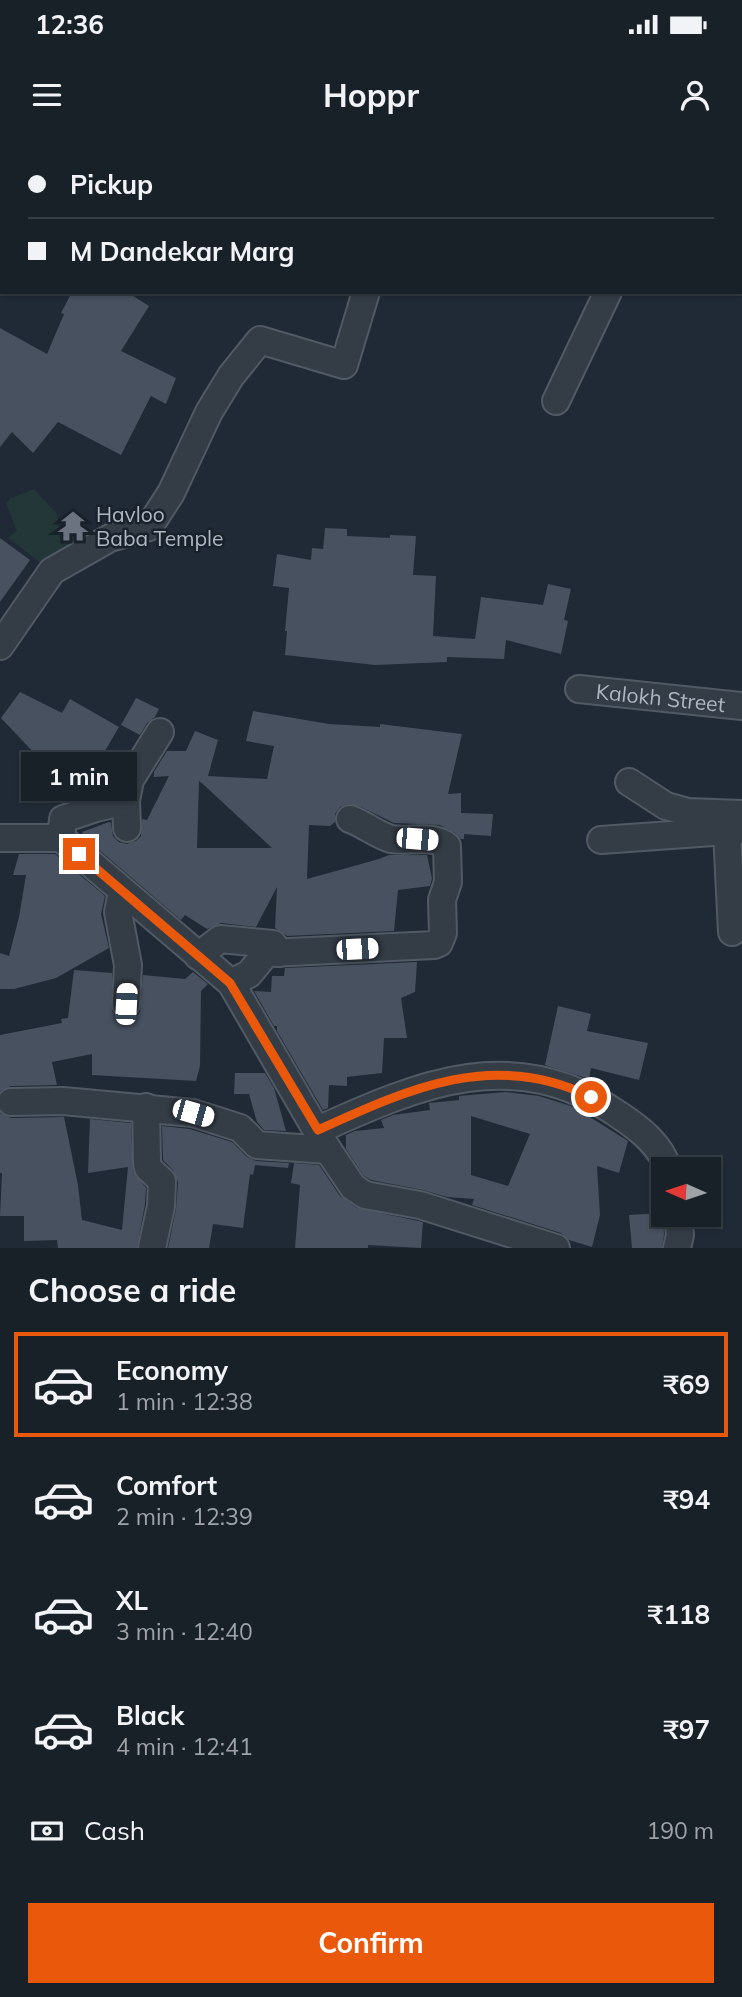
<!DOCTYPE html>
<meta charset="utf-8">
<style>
:root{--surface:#182028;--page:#212830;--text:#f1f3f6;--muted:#9fa3a8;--line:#363e45;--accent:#ea580c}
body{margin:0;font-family:Mulish,sans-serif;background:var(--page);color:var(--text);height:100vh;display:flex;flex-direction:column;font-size:26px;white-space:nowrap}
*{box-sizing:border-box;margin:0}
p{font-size:23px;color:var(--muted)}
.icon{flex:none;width:38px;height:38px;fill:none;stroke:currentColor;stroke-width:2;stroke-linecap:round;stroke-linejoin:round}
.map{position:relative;height:1108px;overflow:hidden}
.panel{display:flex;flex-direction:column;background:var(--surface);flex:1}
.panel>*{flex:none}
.hud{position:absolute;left:0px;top:0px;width:742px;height:154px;box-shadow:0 2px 5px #0004,0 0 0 2px var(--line);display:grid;align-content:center;height:154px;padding:0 28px;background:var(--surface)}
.needle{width:46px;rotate:273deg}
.tools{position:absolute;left:651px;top:1017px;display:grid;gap:14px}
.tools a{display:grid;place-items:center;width:70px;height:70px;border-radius:0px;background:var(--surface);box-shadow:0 2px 5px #0004,0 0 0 2px var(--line);font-size:35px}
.end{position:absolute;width:32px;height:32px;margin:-16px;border:9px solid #ea580c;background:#fff;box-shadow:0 0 0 4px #fff}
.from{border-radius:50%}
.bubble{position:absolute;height:49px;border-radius:0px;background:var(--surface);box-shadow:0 2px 5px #0004,0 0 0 2px var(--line);font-size:23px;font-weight:700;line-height:49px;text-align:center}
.car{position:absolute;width:21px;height:42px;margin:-21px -10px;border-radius:9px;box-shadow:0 0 5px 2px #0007;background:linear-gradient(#fff 24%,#345 0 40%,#fff 0 76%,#345 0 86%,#fff 0)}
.hud b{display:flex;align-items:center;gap:24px;height:66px;font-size:26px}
.hud b+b{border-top:2px solid var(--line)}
.hud i{width:18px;height:18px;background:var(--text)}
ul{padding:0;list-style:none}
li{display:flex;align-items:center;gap:21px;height:105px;margin:0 14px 10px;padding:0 14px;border:4px solid transparent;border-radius:0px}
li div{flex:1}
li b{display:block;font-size:26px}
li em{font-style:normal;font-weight:700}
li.selected{border-color:var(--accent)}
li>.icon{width:63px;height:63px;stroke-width:1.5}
h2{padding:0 28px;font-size:32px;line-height:84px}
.pay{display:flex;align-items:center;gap:18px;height:77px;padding:0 28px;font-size:26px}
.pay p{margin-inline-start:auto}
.primary-button{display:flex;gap:14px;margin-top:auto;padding:14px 28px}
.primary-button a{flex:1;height:80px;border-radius:0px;background:var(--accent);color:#fff;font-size:28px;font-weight:700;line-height:80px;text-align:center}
.status{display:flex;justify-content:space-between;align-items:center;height:49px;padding:0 35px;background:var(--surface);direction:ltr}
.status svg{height:19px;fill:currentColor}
header{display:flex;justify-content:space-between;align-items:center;height:91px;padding:0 28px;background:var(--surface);font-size:32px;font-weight:700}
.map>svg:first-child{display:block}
</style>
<div class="status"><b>12:36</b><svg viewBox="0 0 49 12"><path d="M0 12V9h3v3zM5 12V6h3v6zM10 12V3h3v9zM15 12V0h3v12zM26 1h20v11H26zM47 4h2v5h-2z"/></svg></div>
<header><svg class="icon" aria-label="menu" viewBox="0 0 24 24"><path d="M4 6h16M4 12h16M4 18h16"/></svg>Hoppr<svg class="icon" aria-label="person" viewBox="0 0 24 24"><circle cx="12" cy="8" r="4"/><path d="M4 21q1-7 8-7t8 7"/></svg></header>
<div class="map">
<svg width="742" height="1108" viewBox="0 0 742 1108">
<rect width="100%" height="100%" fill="#202a36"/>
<path fill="#233738" d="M34 349 57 374 58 385 82 399 52 431 8 398 17 391 6 363 11 358Z"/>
<path fill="#47515f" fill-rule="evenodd" d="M72 152H127L149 166 121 211 176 238 166 264 151 256 121 315 58 282 33 313 12 292 0 307V188L47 214 64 174 61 173Z
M325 388 347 389V396L390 398V395L416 396 413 435 436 436 433 496 475 499 481 457 543 465 548 444 571 449 564 480 568 481 561 514 506 500 504 519 447 517V522L375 525 285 515 287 491H285L289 448 273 446 277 414 311 420 312 408 323 409Z
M0 398 30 420 0 462Z
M20 552 62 573 70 559 119 587 85 645 36 615 1 578Z
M136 558 159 569 155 577 147 583 140 595 121 585Z
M253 571 329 584 380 587V584L462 594 448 654 461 653V673L493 674 491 696 464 694V699H461L455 693 440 685 394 683 361 667 347 664 340 667 335 674V682L330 686 309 685 307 739 379 719 389 715H427L432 738 430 746 398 750 394 791 287 796 275 788 277 747 256 787 221 783 207 789 185 775 181 780 84 697 82 692 109 682 111 683 113 696 119 702 127 704 136 701 141 696 142 679 147 680 169 636 154 637V632L167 611H186L195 591 218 600 208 636 267 639 274 606 246 601ZM199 641 205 646 272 708H197Z
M19 714H55L105 756 101 774 109 808 56 838 14 849H0V813L9 816 19 777 26 735H13Z
M417 822 415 852 401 858 407 898H384L382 933 347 937V946L329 945 328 968 323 970 277 891V886H274L254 851 271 852 272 836H284L285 828Z
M74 830 112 833V871L117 877 125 880 134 878 140 872 143 835 185 839 193 832 208 844 201 851 200 926 196 941 92 935V914L52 922 57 945 11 946 0 951V895L62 883 61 879 68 878Z
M558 866 591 874 587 891 648 903 639 940 591 928 589 939 545 925Z
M235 933H265L274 948 286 991 264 990 257 982 249 954H234Z
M505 952 539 956 574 967 628 1001 619 1033 597 1026 600 1075 592 1107 569 1100 561 1093 472 1065 474 1059 447 1057 423 1050 371 1040 364 1036 346 1009V995L355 991 384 988 381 980 393 975 430 970 429 963 459 960V956ZM471 976 530 994 508 1046 471 1035Z
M0 973 11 978 64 977 78 1045 82 1080 122 1090 128 1027 88 1033 90 979 131 983 133 1031 146 1048 145 1064 137 1108H58L57 1100 24 1101V1076H0L2 1033H0Z
M162 986 190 989 232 1002 247 1017 256 1021 289 1023 288 1028 255 1025 253 1035 250 1034 243 1088 213 1084 209 1108H168L176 1069 178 1042 173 1030 163 1020Z
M294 1023 319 1025 340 1056 357 1068 423 1082 421 1108 368 1105V1108H295L300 1045 291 1043Z
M663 1073 664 1094 662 1108H632L629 1075Z"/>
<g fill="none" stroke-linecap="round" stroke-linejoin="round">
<g stroke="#515a64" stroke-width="30">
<g id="minor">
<path d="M735 0 739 2"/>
<path d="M411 2V0"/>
<path d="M740 26 742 25"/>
<path d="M556 261 608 152"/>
<path d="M0 506 52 431 110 398 149 387 171 353 209 272 231 236 260 200 344 225 366 152"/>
<path id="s1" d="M579 549 742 566"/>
<path d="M629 642 666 666 688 672 742 674"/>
<path d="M127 688 126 661 130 640 160 592"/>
<path d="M727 691 732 792"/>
<path d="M0 698H61L231 843 328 1010 353 1047 365 1055 420 1065 556 1108"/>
<path d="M61 698 63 679 96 668 126 661"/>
<path d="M601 700 742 690"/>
<path d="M122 752 118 772 128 825 126 864"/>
<path d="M198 816 220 799 273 804 279 813"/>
<path d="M231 843 249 834 263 817 269 813 434 805 439 803 443 793 442 760 448 742 447 706C433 694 409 702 391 699 377 695 364 684 350 679"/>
<path d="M11 962 63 961 193 973 240 988 257 1005 328 1010"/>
<path d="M146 967 147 1023 148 1028 162 1041 161 1066 152 1108"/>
<path d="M318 990C421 943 516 903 619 975 639 988 661 1005 668 1029"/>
<path d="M677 1108 680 1095 678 1074"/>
</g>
</g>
<use href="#minor" stroke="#343c46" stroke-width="26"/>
</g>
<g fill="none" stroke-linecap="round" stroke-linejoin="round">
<path stroke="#ea580c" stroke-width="9" d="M79 714 230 843 318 990C408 949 494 909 591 957"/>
</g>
<defs>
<g id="temple-bare" transform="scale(2.415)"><path d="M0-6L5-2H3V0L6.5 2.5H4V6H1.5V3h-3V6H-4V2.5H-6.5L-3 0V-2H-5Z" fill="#6b7280" stroke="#19212b" stroke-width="2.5" paint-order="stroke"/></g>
</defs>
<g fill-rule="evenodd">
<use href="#temple-bare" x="73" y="386"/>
</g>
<g text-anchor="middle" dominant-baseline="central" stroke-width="5" stroke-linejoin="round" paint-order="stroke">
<g font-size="21" fill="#aeb7c3" stroke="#19212b" text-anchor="start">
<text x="96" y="374">Havloo<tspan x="96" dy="24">Baba Temple</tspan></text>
</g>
<g font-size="21" fill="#aeb7c3" stroke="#19212b">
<text stroke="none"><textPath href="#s1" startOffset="82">Kalokh Street</textPath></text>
</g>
</g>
</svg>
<div class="tools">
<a><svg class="needle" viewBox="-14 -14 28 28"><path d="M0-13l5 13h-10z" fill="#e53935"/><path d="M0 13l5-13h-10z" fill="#9fa3a8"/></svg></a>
</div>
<i class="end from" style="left:591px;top:957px"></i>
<i class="end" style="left:79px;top:714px"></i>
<div class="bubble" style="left:21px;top:612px;width:116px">1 min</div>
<i class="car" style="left:417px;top:699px;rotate:95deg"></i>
<i class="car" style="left:357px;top:809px;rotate:87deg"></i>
<i class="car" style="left:126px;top:864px;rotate:3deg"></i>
<i class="car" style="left:193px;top:973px;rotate:106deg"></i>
<div class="hud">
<b><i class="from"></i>Pickup</b>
<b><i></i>M Dandekar Marg</b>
</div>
</div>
<section class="panel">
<h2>Choose a ride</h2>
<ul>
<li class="selected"><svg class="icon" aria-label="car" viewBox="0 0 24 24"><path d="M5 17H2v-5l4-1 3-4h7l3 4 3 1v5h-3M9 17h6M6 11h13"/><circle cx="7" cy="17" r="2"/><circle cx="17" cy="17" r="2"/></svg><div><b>Economy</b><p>1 min · 12:38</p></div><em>₹69</em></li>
<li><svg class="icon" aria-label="car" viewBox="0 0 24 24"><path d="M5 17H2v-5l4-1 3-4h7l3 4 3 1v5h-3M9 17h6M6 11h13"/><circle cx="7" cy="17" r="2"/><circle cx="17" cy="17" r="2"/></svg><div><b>Comfort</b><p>2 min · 12:39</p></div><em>₹94</em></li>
<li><svg class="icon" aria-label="car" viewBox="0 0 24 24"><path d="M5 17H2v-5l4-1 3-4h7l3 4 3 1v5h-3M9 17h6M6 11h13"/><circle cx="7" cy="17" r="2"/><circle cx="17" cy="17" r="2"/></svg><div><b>XL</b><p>3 min · 12:40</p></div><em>₹118</em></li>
<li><svg class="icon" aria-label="car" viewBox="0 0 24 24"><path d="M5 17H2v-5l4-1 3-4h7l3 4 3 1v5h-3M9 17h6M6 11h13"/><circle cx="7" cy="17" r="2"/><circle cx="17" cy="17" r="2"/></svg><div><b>Black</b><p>4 min · 12:41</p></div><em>₹97</em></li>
</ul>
<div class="pay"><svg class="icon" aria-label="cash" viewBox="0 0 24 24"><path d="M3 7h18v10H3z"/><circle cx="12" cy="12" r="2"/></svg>Cash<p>190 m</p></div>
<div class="primary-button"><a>Confirm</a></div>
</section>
